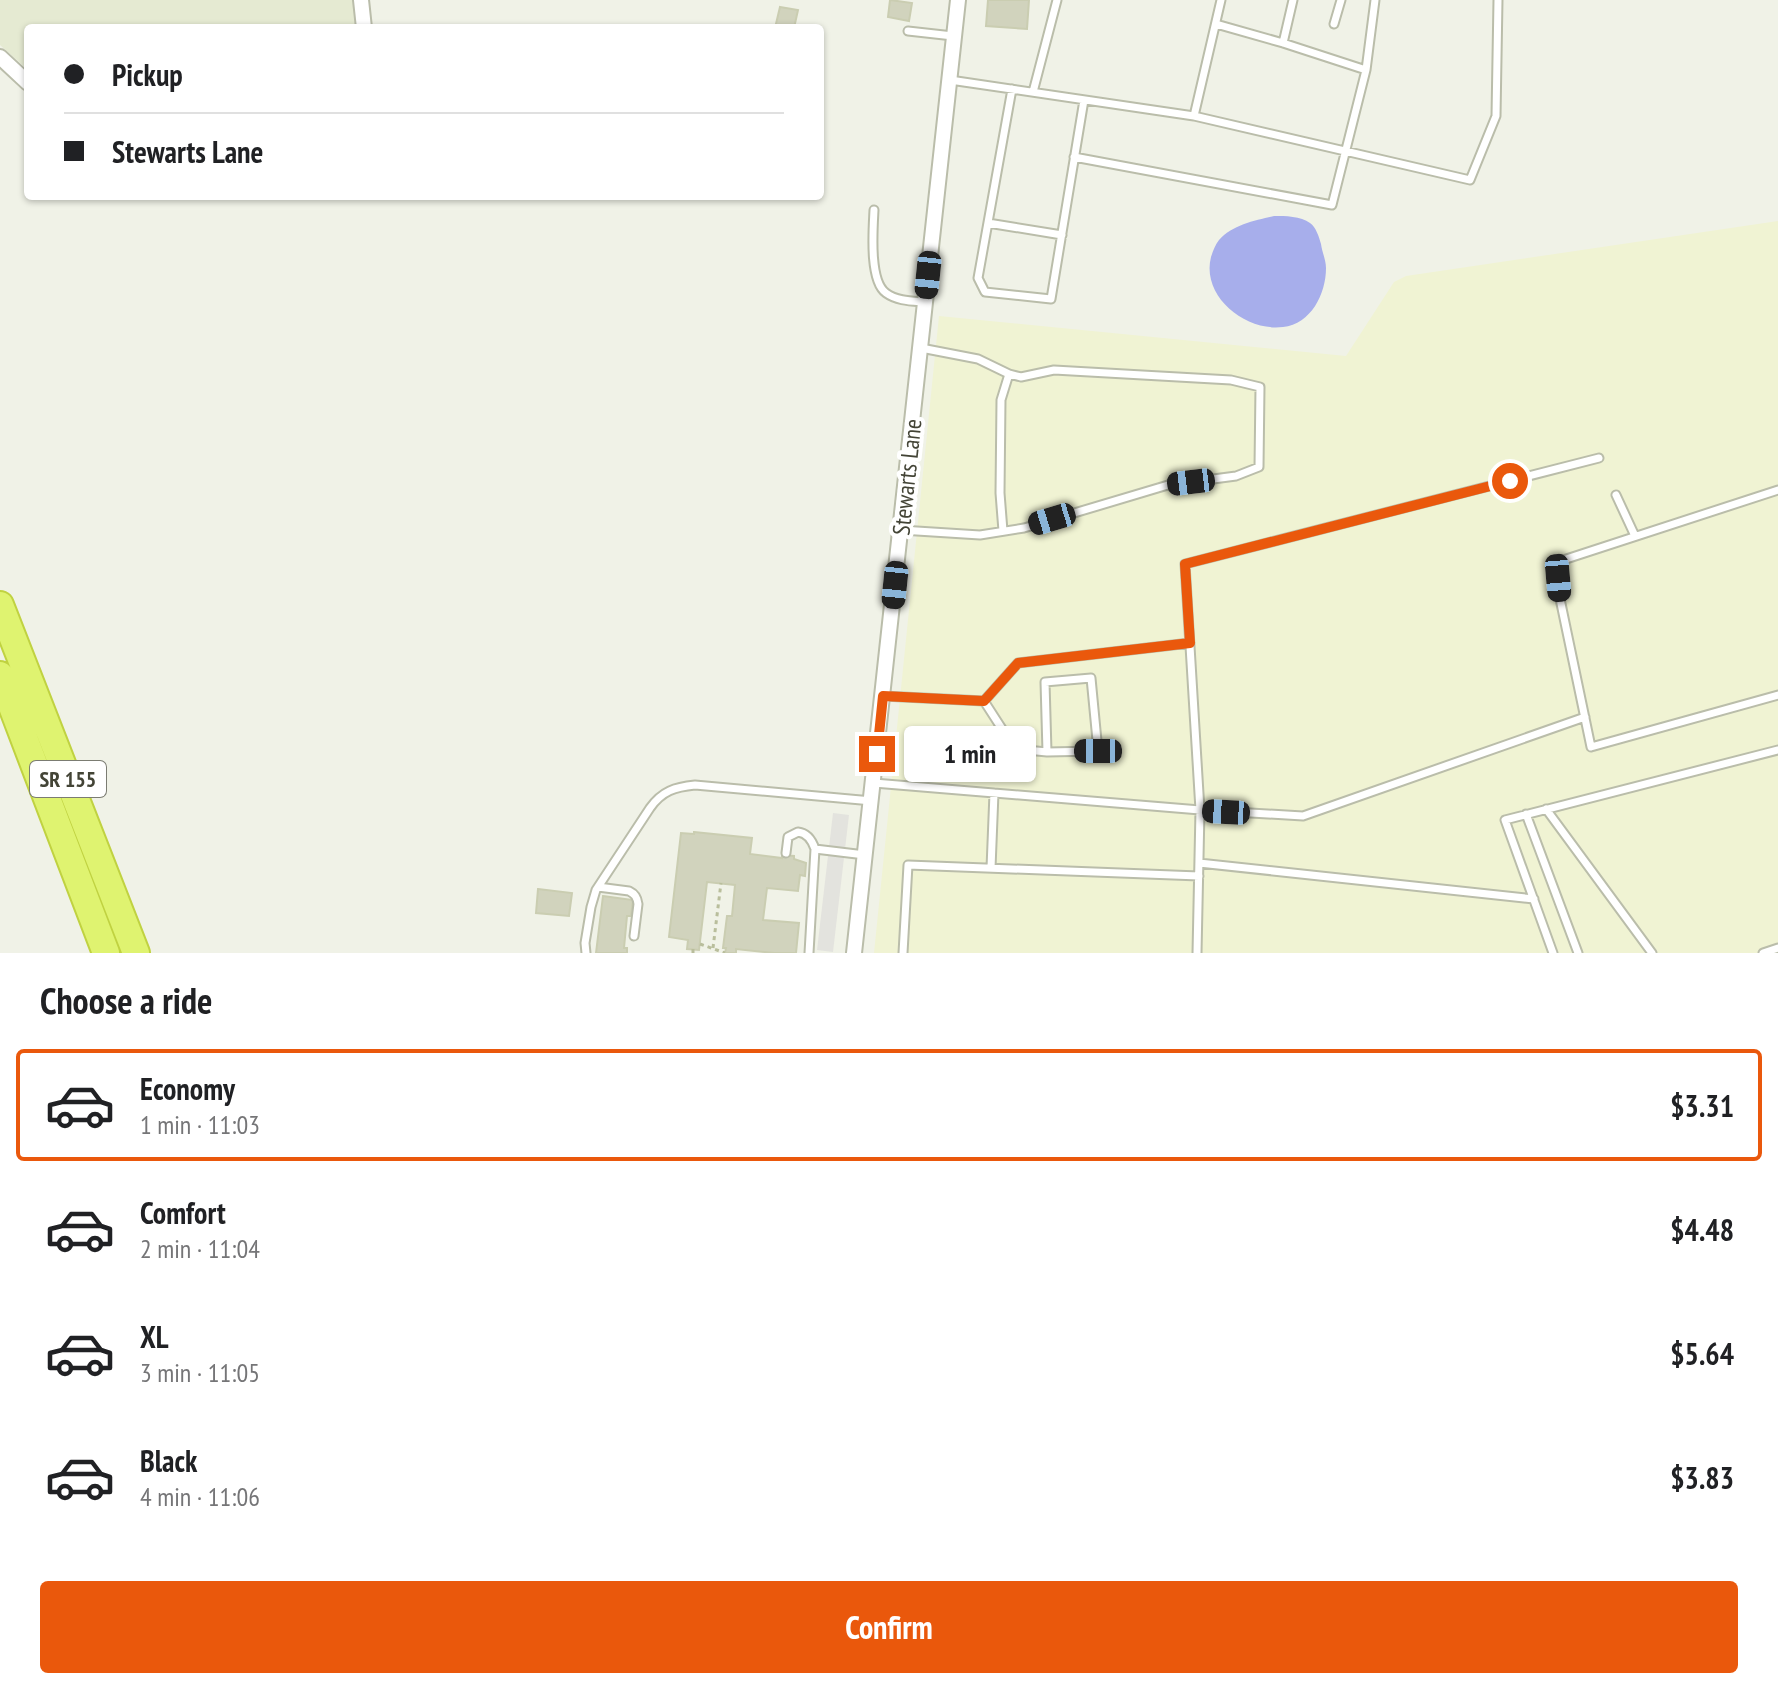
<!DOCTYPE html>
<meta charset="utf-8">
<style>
:root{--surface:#fff;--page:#f6f6f6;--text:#202124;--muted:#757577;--line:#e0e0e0;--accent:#ea580c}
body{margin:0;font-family:"PT Sans Narrow",sans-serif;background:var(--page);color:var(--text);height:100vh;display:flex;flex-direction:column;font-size:30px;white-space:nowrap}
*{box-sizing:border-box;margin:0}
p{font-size:26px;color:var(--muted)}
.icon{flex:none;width:44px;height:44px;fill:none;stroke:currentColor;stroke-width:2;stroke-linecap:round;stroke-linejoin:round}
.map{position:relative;height:953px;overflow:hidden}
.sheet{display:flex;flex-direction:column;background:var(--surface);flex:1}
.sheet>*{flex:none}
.guide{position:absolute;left:24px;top:24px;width:800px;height:176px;border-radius:8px;box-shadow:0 2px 6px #0004;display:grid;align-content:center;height:176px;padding:0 40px;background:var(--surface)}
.end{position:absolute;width:36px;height:36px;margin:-18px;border:10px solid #ea580c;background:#fff;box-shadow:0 0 0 4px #fff}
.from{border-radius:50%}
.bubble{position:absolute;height:56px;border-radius:8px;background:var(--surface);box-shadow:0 2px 6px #0004;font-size:26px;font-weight:700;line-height:56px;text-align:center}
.car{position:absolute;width:24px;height:48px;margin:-24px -12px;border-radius:10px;box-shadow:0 0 6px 2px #0007;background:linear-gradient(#222 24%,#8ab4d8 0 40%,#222 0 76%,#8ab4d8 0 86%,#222 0)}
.guide b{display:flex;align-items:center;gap:28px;height:76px;font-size:30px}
.guide b+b{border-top:2px solid var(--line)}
.guide i{width:20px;height:20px;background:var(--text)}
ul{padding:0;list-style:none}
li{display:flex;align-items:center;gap:24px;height:112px;margin:0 16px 12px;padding:0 24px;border:4px solid transparent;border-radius:8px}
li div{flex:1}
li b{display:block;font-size:30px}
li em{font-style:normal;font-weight:700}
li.active{border-color:var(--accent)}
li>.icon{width:72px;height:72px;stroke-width:1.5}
h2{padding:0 40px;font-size:36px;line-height:96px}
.button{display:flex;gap:16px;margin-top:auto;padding:16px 40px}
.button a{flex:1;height:92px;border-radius:8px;background:var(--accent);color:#fff;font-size:32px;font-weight:700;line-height:92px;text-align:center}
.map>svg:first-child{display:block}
</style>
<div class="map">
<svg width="1778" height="953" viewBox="0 0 1778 953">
<rect width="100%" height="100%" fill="#f0f2e7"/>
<path fill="#f0f3d3" d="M1778 221V953H874L939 316 1346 356 1394 282 1406 276Z"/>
<path fill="#e5ead2" d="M0 0H353L358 28H28V70L0 45Z"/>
<path fill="#e3e3de" d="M833 813 849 815 833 952 817 950Z"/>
<path fill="#a7aeeb" d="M1274 216C1285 216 1301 216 1310 223 1316 227 1319 237 1321 244 1322 252 1326 260 1326 268 1326 294 1311 324 1283 327 1245 332 1201 296 1211 257 1213 251 1215 245 1219 240 1232 225 1256 220 1274 216Z"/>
<path fill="#d1d3bd" stroke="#cacdb1" stroke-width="2" d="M890 0 912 3 909 21 888 17Z
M988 0H1029L1027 29 986 26Z
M780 7 798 10 794 28H775Z
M694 832 752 838 750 854 782 858V855L794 856V859L806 863 805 876 800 875 798 891 767 888 763 920 799 923 796 953H774L736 949V953H725L726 948H723L727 916H732L735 885 707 882 699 950 687 949 688 940 669 937 681 833 694 834Z
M538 889 572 893 569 916 536 913Z
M603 896 633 900 631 916H627L624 948H627V953H596Z"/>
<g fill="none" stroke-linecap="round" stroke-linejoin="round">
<g stroke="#babdaa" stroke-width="11">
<path id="service" d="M1334 24 1341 0
M908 31 953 36
M1283 43 1293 0
M1366 70 1375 0
M950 80 1194 116 1221 0
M1012 89 978 278 985 292 1051 299 1084 100
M1033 92 1057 0
M1194 116 1470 180 1496 116 1498 0
M1074 157 1332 205 1366 70 1283 43 1216 24
M874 210C873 230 869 281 886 293 897 301 911 301 924 302
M988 223 1062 235
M1778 490 1557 562 1559 594 1591 747 1778 695
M1616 495 1635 536
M901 530 980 535 1024 528 1168 485 1236 476 1259 467 1260 387 1231 380 1054 370 1021 377 1009 374 978 359 921 348
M1003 531 1000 493 1001 400 1009 374
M883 696 984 701 1018 663 1190 643
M984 701 1015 749 1047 752 1045 682 1091 678 1098 751 1047 752
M874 783 1200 810 1303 816 1585 717
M1546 809 1652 953
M1526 814 1578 953
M815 849 865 855
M786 853 788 837 798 832C807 833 812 840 815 849L809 953
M1199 863 1534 899
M991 868 994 793
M598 887 629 891C635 894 637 897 638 904L634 936
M586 953 585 943 591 907 596 890 650 808C662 791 675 787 695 785L872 801
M903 953 908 865 1199 876
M1197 953 1200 810 1185 564 1599 458
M1553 953 1505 820 1778 750
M1763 953 1778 948"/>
</g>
<g stroke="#babdaa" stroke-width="18">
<path id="minor" d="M361 0 364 28
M0 57 28 83
M854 953 958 0"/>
</g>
<g stroke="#c0d241" stroke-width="30">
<path id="motorway" d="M0 605 136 953
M0 675 106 953"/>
</g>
<path stroke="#b9be9c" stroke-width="3" stroke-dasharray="4 4" stroke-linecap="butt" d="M700 944 725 953
M713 948 721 883
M693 953V949"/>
<use href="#service" stroke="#fff" stroke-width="7"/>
<use href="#minor" stroke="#fff" stroke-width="14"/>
<use href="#motorway" stroke="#dff370" stroke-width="26"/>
</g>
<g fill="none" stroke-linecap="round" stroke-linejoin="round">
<path stroke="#ea580c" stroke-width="10" d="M877 754 883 696 984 701 1018 663 1190 643 1185 564 1510 481"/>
</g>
<g text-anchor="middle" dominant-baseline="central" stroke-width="8" stroke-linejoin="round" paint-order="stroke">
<rect fill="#fff" stroke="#7b7c72" stroke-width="2" x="30" y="761" width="76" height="36" rx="6"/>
<g font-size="22" font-weight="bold" fill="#434436">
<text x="68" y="779">SR 155</text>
</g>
<g font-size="24" fill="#434436" stroke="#fff">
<text transform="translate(907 477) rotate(-84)">Stewarts Lane</text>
</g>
</g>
</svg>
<i class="end from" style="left:1510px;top:481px"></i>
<i class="end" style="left:877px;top:754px"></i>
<div class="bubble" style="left:904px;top:726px;width:132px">1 min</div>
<i class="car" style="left:928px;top:275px;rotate:186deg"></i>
<i class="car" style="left:1191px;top:482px;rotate:263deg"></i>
<i class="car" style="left:1052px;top:519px;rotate:253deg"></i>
<i class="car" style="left:1558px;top:578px;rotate:175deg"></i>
<i class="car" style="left:895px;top:585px;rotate:186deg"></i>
<i class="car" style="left:1098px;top:751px;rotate:270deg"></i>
<i class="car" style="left:1226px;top:812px;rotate:273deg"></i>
<div class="guide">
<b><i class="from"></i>Pickup</b>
<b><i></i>Stewarts Lane</b>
</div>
</div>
<section class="sheet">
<h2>Choose a ride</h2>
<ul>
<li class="active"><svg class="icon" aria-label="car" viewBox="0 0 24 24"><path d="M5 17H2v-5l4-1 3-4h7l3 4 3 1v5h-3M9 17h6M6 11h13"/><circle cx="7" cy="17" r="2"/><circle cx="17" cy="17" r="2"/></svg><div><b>Economy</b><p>1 min · 11:03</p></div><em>$3.31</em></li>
<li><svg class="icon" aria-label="car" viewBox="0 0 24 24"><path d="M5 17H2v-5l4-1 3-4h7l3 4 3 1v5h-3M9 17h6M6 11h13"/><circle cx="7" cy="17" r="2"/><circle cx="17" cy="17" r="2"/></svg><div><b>Comfort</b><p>2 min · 11:04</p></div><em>$4.48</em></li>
<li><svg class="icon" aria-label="car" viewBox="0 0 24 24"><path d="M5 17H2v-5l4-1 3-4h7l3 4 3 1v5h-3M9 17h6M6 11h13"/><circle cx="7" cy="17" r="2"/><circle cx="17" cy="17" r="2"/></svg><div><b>XL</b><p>3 min · 11:05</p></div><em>$5.64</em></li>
<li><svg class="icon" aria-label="car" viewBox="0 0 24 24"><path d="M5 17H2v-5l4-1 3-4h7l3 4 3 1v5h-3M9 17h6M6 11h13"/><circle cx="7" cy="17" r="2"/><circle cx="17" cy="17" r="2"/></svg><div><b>Black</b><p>4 min · 11:06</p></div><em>$3.83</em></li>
</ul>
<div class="button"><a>Confirm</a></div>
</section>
